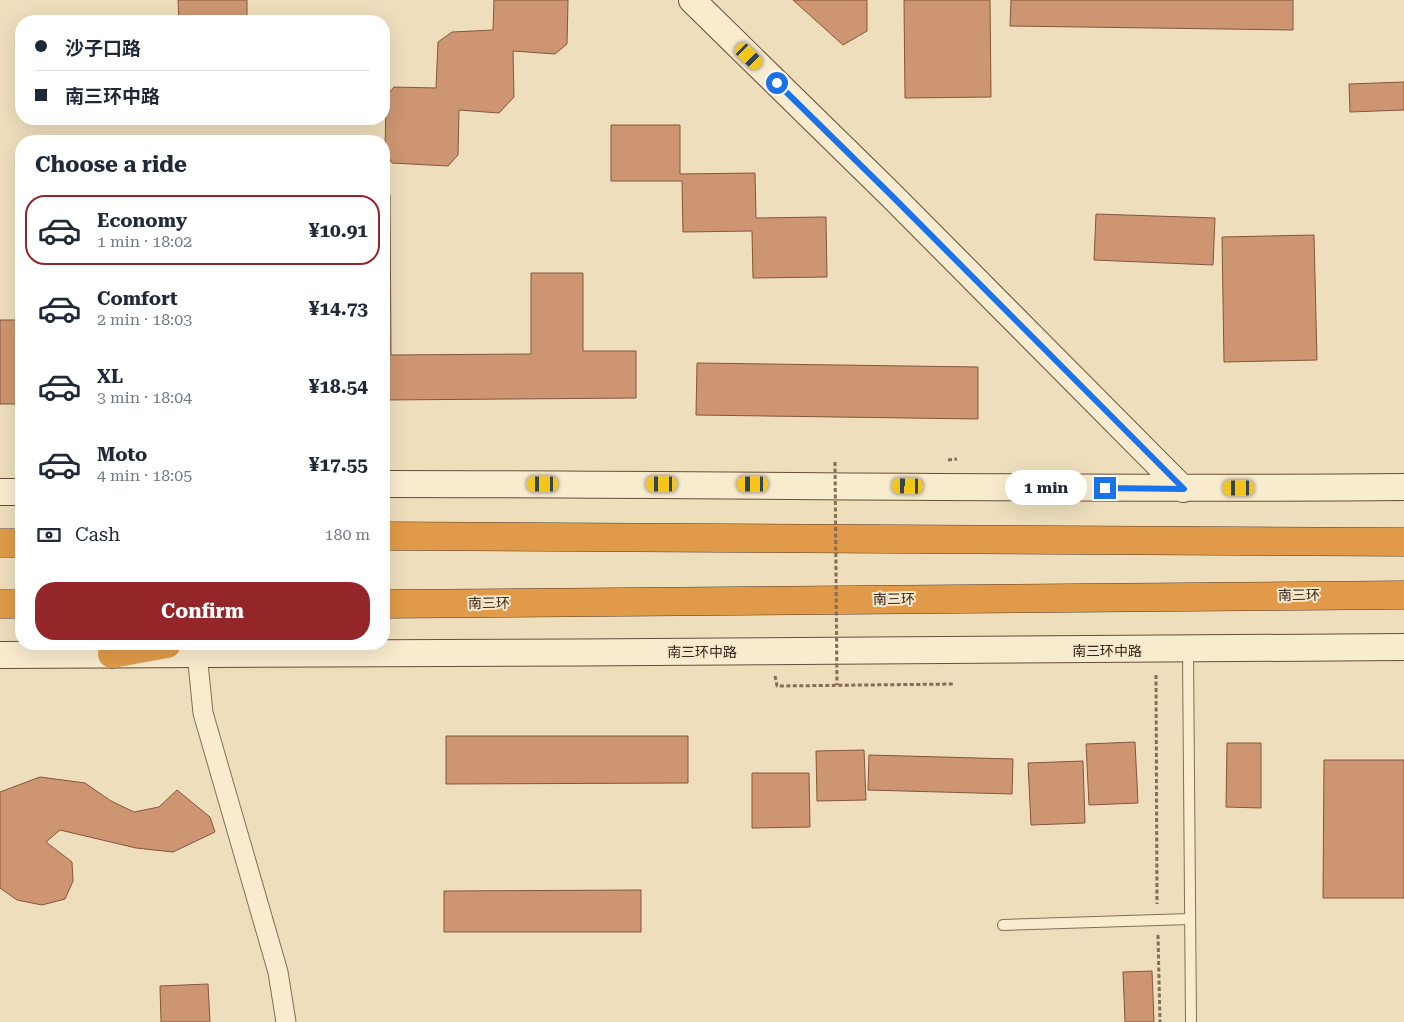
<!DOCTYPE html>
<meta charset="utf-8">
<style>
:root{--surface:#fff;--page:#f6f6f7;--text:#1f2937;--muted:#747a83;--line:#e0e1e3;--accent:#942529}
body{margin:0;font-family:"Roboto Serif","Noto Sans SC",serif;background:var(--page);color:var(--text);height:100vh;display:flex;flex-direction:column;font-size:19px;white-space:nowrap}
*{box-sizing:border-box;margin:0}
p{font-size:16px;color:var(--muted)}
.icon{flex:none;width:28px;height:28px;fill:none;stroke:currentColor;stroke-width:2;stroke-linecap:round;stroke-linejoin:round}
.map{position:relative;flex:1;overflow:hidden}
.side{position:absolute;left:15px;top:135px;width:375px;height:515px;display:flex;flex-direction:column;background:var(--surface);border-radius:20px;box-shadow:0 5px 20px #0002}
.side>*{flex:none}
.hud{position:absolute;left:15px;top:15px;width:375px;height:110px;border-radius:20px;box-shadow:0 5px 20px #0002;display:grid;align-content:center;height:110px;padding:0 20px;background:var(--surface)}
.end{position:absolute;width:22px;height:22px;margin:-11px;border:6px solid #1a73e8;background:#fff;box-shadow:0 0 0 2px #fff}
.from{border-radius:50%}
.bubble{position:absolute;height:35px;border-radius:18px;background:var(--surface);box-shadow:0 5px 20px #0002;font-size:16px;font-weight:700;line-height:35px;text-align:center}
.car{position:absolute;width:15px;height:30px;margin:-15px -8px;border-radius:6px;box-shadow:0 0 4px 1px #0007;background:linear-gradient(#f5c518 24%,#345 0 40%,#f5c518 0 76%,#345 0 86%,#f5c518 0)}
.hud b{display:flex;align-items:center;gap:18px;height:48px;font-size:19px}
.hud b+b{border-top:1px solid var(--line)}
.hud i{width:12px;height:12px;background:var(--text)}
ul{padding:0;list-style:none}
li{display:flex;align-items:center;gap:15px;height:70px;margin:0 10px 8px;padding:0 10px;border:2px solid transparent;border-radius:20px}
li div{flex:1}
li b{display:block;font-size:19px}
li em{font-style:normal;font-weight:700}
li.on{border-color:var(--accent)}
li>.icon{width:45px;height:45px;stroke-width:1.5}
h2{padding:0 20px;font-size:22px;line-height:60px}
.pay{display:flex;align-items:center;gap:12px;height:55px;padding:0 20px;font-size:19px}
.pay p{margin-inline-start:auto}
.action{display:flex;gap:10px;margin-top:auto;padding:10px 20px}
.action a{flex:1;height:58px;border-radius:20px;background:var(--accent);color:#fff;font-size:20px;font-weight:700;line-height:58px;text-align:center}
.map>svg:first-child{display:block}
</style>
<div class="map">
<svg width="1404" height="1022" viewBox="0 0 1404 1022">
<rect width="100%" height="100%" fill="#eedebc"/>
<path fill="#cd9571" stroke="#84563b" d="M178 0H247V21H179Z
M494 0H568L567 44 555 54 513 51 514 97 499 113 459 110 458 155 448 166 392 163 385 151 386 97 394 87 436 88 438 42 452 32 493 30Z
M793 0H867V31L843 45Z
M904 0H990L991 97 905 98Z
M1011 0H1293V30L1010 26Z
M1404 82V110L1350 112 1349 84Z
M611 125H680V174L755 173 756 218 826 217 827 277 753 278 752 231 683 232 682 181H611Z
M390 195 391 355 531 354V273H583V351H636V398L384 400V196Z
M1096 214 1215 218 1213 265 1094 260Z
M1314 235 1317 360 1224 362 1222 237Z
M0 320H21V404H0Z
M697 363 978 367V419L696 415Z
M446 736H688V783L446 784Z
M1135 742 1138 803 1089 805 1086 744Z
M1227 743H1261V808L1226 807Z
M864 750 866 800 817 801 816 751Z
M869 755 1013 759 1012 794 868 790Z
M1324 760H1404V898H1323Z
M1083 761 1085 823 1031 825 1028 763Z
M752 773H809L810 827 752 828Z
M40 777 85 783 111 801 134 812 159 807 177 790 210 817 215 832 173 852 136 848 60 830 46 842 72 862 73 881 65 899 42 905 17 900 0 888V792Z
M641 890V932H444V891Z
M1152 971 1154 1022H1125L1123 972Z
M208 984 210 1022H161L160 986Z"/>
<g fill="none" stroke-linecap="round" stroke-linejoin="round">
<g stroke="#856e55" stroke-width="12">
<path id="lane" d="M1188 651 1191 1022
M1003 925 1190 919"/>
</g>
<g stroke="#856e55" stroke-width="21">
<path id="street" d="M197 653 203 713 278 972 286 1022"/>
</g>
<g stroke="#664f39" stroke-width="28">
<path id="secondary" d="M692 0 891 195 1183 489
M384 484C724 484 1064 490 1404 487
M0 492H21
M0 655C468 651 936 654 1404 647"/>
</g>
<g stroke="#523c2a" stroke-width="29">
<path id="highway" d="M384 536 1404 542
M0 543H21
M0 604H21
M384 604 1404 595
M112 654 167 644"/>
</g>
<path stroke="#856e55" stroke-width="3" stroke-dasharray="4 2.5" stroke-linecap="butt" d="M948 460 957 459
M1156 675 1157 904
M775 676 777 686 954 684
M1158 935 1160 1022"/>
<use href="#lane" stroke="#f9ebce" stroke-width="10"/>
<use href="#street" stroke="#f9ebce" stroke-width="19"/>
<use href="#secondary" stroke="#f9ebce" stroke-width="26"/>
<use href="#highway" stroke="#e09a49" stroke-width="28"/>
<path stroke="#856e55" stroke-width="3" stroke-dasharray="4 2.5" stroke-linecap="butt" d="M835 462 837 685"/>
</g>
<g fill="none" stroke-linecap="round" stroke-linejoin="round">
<path stroke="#1a73e8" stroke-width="6" d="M777 83 891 195 1184 489 1105 488"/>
</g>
<g text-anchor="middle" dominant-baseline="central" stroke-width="4" stroke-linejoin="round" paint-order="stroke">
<g font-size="14" fill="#34261b" stroke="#f5e8cb">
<text transform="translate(1299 595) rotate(-1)">南三环</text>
<text transform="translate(894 599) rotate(-1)">南三环</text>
<text transform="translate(489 603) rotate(-1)">南三环</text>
<text x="1107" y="651">南三环中路</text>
<text x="702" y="652">南三环中路</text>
</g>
</g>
</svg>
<i class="end from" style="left:777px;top:83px"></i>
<i class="end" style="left:1105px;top:488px"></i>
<div class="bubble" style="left:1005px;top:470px;width:82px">1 min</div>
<i class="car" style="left:749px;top:56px;rotate:134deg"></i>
<i class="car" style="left:543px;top:484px;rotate:270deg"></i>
<i class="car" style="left:662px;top:484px;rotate:270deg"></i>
<i class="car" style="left:753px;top:484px;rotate:270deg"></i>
<i class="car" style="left:908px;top:486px;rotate:271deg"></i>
<i class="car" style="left:1239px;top:488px;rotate:270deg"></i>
<div class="hud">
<b><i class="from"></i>沙子口路</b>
<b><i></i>南三环中路</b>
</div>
<section class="side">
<h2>Choose a ride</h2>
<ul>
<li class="on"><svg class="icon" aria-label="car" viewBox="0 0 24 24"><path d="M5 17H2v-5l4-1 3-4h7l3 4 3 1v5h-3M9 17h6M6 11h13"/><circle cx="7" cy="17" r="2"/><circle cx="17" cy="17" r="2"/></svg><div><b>Economy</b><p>1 min · 18:02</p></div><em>¥10.91</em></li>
<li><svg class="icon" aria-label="car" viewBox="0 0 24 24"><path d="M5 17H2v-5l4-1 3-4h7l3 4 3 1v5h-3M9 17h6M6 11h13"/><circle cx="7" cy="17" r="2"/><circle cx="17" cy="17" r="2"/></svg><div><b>Comfort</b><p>2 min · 18:03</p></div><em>¥14.73</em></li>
<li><svg class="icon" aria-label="car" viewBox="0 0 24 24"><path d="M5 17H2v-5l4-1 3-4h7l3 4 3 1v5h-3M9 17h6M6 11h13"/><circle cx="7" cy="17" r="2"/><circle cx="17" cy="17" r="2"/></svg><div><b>XL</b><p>3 min · 18:04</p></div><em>¥18.54</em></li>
<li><svg class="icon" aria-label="car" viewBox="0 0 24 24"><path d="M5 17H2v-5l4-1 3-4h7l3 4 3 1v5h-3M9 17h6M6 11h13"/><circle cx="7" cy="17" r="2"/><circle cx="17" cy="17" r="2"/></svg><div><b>Moto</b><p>4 min · 18:05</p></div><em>¥17.55</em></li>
</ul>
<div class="pay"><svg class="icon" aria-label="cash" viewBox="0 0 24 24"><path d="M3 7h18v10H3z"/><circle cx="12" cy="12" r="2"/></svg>Cash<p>180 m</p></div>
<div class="action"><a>Confirm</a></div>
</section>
</div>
